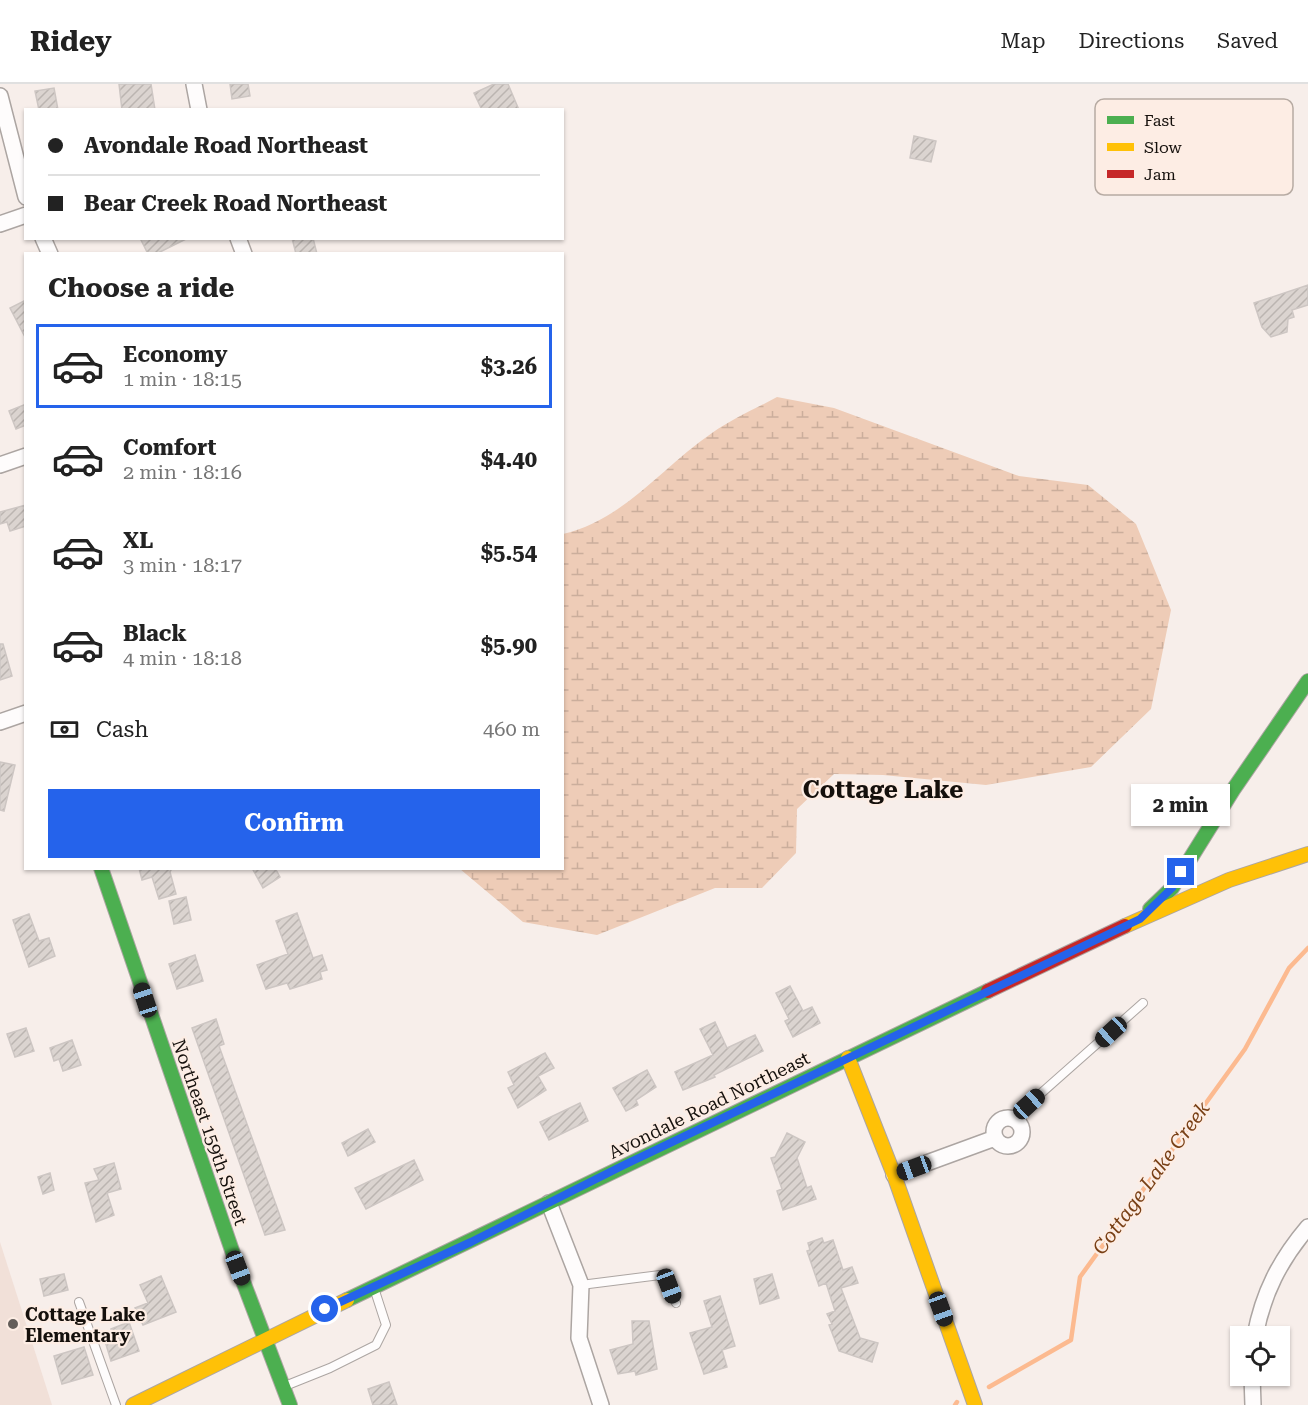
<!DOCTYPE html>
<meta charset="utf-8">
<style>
:root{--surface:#fff;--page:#f2f2f2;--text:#222;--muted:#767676;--line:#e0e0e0;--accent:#2563eb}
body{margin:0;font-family:"Roboto Serif",serif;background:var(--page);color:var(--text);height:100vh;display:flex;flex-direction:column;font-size:22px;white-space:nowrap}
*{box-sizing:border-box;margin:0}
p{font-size:20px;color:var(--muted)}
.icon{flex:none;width:33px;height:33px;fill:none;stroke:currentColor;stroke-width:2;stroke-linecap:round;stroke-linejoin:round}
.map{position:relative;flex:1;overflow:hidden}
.side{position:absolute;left:24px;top:168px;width:540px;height:618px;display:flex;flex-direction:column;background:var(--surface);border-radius:0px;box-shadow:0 2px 4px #0004}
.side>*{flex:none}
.top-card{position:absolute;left:24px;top:24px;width:540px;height:132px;border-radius:0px;box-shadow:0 2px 4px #0004;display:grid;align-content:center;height:132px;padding:0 24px;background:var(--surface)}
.tools{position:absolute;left:1230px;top:1242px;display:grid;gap:12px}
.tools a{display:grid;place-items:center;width:60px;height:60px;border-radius:0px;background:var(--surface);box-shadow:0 2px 4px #0004;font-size:30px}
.end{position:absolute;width:27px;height:27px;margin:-14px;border:8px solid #2563eb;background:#fff;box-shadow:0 0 0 3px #fff}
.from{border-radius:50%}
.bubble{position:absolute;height:42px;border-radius:0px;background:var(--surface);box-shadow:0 2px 4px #0004;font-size:20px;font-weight:700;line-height:42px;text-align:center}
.car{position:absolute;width:18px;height:36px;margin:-18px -9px;border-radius:8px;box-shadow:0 0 4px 2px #0007;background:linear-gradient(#222 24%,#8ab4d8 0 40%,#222 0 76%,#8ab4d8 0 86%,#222 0)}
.top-card b{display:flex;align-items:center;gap:21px;height:57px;font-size:22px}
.top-card b+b{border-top:2px solid var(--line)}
.top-card i{width:15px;height:15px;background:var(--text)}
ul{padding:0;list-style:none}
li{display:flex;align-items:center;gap:18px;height:84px;margin:0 12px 9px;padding:0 12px;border:3px solid transparent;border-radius:0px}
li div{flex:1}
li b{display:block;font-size:22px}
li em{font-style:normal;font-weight:700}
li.current{border-color:var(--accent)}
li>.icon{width:54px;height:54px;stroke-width:1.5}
h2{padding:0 24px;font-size:27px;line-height:72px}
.pay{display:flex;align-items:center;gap:15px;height:66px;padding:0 24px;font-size:22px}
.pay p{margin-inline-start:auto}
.button{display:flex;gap:12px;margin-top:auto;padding:12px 24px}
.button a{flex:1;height:69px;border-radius:0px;background:var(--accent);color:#fff;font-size:24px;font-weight:700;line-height:69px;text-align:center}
header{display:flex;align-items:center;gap:36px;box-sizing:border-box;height:84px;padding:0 30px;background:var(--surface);border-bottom:2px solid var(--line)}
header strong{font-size:28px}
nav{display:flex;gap:33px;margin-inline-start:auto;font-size:21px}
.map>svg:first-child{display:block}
</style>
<header>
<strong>Ridey</strong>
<nav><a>Map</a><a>Directions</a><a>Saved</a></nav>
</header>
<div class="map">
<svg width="1308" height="1321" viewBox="0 0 1308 1321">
<defs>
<pattern id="wetland-marsh" width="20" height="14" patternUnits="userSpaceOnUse" patternTransform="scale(1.5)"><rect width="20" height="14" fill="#eeccb7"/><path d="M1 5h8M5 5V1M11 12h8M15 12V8" fill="none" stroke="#cbae9c"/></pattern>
<pattern id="building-hatch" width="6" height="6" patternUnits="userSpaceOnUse" patternTransform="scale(1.5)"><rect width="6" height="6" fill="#dbd4d0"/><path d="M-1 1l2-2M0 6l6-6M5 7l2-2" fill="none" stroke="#bbb5b1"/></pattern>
</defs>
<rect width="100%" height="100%" fill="#f7eeea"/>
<path fill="#f1e0d8" d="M0 1158 52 1321H0Z"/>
<path fill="url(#wetland-marsh)" d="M777 313 834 324 1019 392 1088 401 1136 440 1171 526 1151 625 1091 683 986 701 883 691 834 690 797 725 796 769 762 804H715L597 851 523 838 460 785 562 784 563 450C624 436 662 383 712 349 732 335 755 325 777 313Z"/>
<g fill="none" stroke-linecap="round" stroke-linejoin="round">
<path stroke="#fcba90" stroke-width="4.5" d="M989 1303 1071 1256 1080 1193 1245 965 1289 884 1308 864
M955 1321 957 1318"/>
</g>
<path fill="url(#building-hatch)" stroke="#cdc6c3" stroke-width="1.5" d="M119 0H151L155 26H122Z
M230 0H248L250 12 232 15Z
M494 0H508L519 26H482L474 9Z
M54 4 58 26H39L35 7Z
M914 52 936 57 931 78 910 74Z
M140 154H188L156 170H148Z
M292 154H313L317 170H296Z
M1308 201V221L1292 226 1294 233 1288 235 1287 248 1271 253 1262 243 1254 219Z
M26 216V255L10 224Z
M26 320V341L16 345 9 327Z
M26 421V442L10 447 7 438 0 440V428Z
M0 560H3L12 592 0 596Z
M0 678 15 681 4 727 0 726Z
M139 784H172L170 788 176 810 159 815 152 793 142 796Z
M252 784H275L280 793 263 804Z
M186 813 191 836 174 840 169 817Z
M297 829 313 874 322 871 327 886 320 888 322 895 290 905 287 899 266 905 257 881 288 870 276 837Z
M29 830 39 857 49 854 55 872 29 883 13 836Z
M195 871 203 897 177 905 169 880Z
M790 902 803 927 812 923 820 939 793 953 785 937 789 935 776 909Z
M216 935 224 960 219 962 285 1146 265 1151 192 944Z
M715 938 727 964 755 951 763 967 714 991 715 993 683 1006 675 988 713 971 700 945Z
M26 944 34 967 15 973 7 950Z
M72 956 81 981 63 987 59 975 54 977 50 964Z
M545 969 554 984 538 992 546 1006 518 1024 508 1004 514 1001 508 988Z
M647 986 656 1003 636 1016 638 1021 626 1027 613 1004Z
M580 1019 588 1037 549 1056 540 1038Z
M368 1045 375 1058 348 1072 342 1059Z
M787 1049 805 1058 797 1074 807 1104 811 1102 816 1115 783 1126 777 1107 782 1105 771 1074 775 1073Z
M414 1076 423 1096 366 1125 355 1104Z
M114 1079 121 1105 107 1109 114 1131 96 1138 85 1099 99 1096 94 1085Z
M50 1089 54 1106 43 1110 38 1093Z
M822 1154 824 1159 833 1156 843 1186 852 1183 858 1199 841 1204 860 1254 878 1259 872 1278 839 1267 829 1241 832 1240 827 1230 835 1227 826 1199 819 1202 807 1167 810 1166 808 1159Z
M64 1190 68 1206 44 1212 40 1195Z
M772 1190 779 1214 760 1220 754 1195Z
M161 1192 176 1228 143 1241 135 1224 148 1219 140 1201Z
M720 1212 735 1262 722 1266 727 1283 704 1290 690 1249 712 1243 704 1217Z
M632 1237H649L657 1285 636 1291 635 1287 618 1290 610 1266 633 1260Z
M129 1238 139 1267 111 1277 105 1257 114 1254 111 1245Z
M84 1263 93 1291 62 1300 54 1272Z
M389 1298 397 1321H373L368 1305Z"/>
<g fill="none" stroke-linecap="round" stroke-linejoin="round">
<g stroke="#aca5a2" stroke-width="10">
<path id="lane" d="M1012 1035 1143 919
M581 1201 660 1191 665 1195 676 1219
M79 1218 116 1321
M285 1302 330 1284 376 1261 386 1241 375 1207"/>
</g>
<g stroke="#aca5a2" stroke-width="18">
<path id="street" d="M194 0 199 26
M0 12 26 113
M0 140 26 131
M43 154 50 170
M238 154 244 170
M0 381 26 372
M0 638 26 629
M994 1048a14 14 0 1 1 28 0a14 14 0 1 1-28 0Z
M894 1091 995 1054
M549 1119 581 1201 579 1254 601 1321
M1255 1252C1263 1209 1280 1176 1308 1143
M1252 1292 1253 1321"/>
</g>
<g stroke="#aca5a2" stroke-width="16">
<path id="fast" d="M101 784 238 1184 290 1321
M1150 825 1172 804 1233 706 1308 597
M347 1216 988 907"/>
</g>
<g stroke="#aca5a2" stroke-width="16">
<path id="slow" d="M1125 842 1229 796 1308 770
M848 974 894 1091 975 1321
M133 1321 347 1216"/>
</g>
<g stroke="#aca5a2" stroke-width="16">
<path id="jam" d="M988 907 1125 842"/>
</g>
<use href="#lane" stroke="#fefcfc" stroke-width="8"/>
<use href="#street" stroke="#fefcfc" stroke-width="15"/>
<use href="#fast" stroke="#4caf50" stroke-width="14"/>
<use href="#slow" stroke="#ffc107" stroke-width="14"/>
<use href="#jam" stroke="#c62828" stroke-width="14"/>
</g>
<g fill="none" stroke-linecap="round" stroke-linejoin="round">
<path stroke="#2563eb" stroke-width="8" d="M325 1225 471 1158 624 1081 1140 835 1172 804 1181 788"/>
</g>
<circle fill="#645e5a" stroke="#fdede4" stroke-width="2" cx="13" cy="1240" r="6"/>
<g text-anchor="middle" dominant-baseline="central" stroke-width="4.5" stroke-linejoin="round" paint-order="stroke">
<g font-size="18" fill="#15100c" stroke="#fdede4">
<text transform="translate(709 1021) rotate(-26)">Avondale Road Northeast</text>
<text transform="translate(210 1048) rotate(71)">Northeast 159th Street</text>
</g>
<g font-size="18" font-weight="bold" fill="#15100c" stroke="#fdede4" text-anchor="start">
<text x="25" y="1230">Cottage Lake<tspan x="25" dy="21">Elementary</tspan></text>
</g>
<g font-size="20" font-style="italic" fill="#794016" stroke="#fdede4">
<text transform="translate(1151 1094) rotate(-54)">Cottage Lake Creek</text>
</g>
<g font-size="24" font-weight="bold" fill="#15100c" stroke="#fdede4">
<text x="883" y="706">Cottage Lake</text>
</g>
</g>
<rect x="1095" y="15" width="198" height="96" rx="9" fill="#fdede4" stroke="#b7aba3" stroke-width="1.5"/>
<rect x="1107" y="32" width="27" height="8" fill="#4caf50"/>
<rect x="1107" y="59" width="27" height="8" fill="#ffc107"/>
<rect x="1107" y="86" width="27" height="8" fill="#c62828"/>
<g font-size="16" fill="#15100c">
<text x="1144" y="42">Fast</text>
<text x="1144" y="69">Slow</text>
<text x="1144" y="96">Jam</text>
</g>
</svg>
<div class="tools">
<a><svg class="icon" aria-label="locate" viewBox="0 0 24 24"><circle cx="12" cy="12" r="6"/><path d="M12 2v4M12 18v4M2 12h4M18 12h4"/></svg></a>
</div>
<i class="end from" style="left:325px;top:1225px"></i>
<i class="end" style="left:1181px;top:788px"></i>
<div class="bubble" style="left:1131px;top:700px;width:99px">2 min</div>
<i class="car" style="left:145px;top:916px;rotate:342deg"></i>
<i class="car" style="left:1111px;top:948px;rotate:228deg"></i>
<i class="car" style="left:1029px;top:1020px;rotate:48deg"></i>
<i class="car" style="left:914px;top:1084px;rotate:250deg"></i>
<i class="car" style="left:238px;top:1184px;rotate:159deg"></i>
<i class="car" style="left:669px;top:1202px;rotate:159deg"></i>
<i class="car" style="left:941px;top:1225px;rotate:160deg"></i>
<div class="top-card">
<b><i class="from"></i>Avondale Road Northeast</b>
<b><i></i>Bear Creek Road Northeast</b>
</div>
<section class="side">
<h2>Choose a ride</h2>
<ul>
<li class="current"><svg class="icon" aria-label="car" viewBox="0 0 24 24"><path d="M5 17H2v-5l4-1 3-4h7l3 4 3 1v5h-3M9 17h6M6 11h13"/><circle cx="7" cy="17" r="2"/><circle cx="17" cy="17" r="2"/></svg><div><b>Economy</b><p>1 min · 18:15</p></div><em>$3.26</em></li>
<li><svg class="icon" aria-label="car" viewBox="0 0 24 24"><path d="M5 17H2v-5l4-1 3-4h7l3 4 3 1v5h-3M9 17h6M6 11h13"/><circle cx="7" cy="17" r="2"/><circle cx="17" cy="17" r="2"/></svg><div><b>Comfort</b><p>2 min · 18:16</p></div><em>$4.40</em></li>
<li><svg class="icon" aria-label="car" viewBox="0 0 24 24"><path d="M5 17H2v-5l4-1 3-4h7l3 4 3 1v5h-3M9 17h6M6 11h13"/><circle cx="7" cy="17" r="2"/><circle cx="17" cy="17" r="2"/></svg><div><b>XL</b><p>3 min · 18:17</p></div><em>$5.54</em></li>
<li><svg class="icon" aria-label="car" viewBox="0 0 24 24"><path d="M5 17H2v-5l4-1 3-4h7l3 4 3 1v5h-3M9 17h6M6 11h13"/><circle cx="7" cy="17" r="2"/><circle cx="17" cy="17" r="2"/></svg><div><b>Black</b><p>4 min · 18:18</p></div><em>$5.90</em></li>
</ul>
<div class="pay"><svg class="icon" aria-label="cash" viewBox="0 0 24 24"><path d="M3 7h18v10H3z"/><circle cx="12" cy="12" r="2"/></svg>Cash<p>460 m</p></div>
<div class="button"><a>Confirm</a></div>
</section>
</div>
